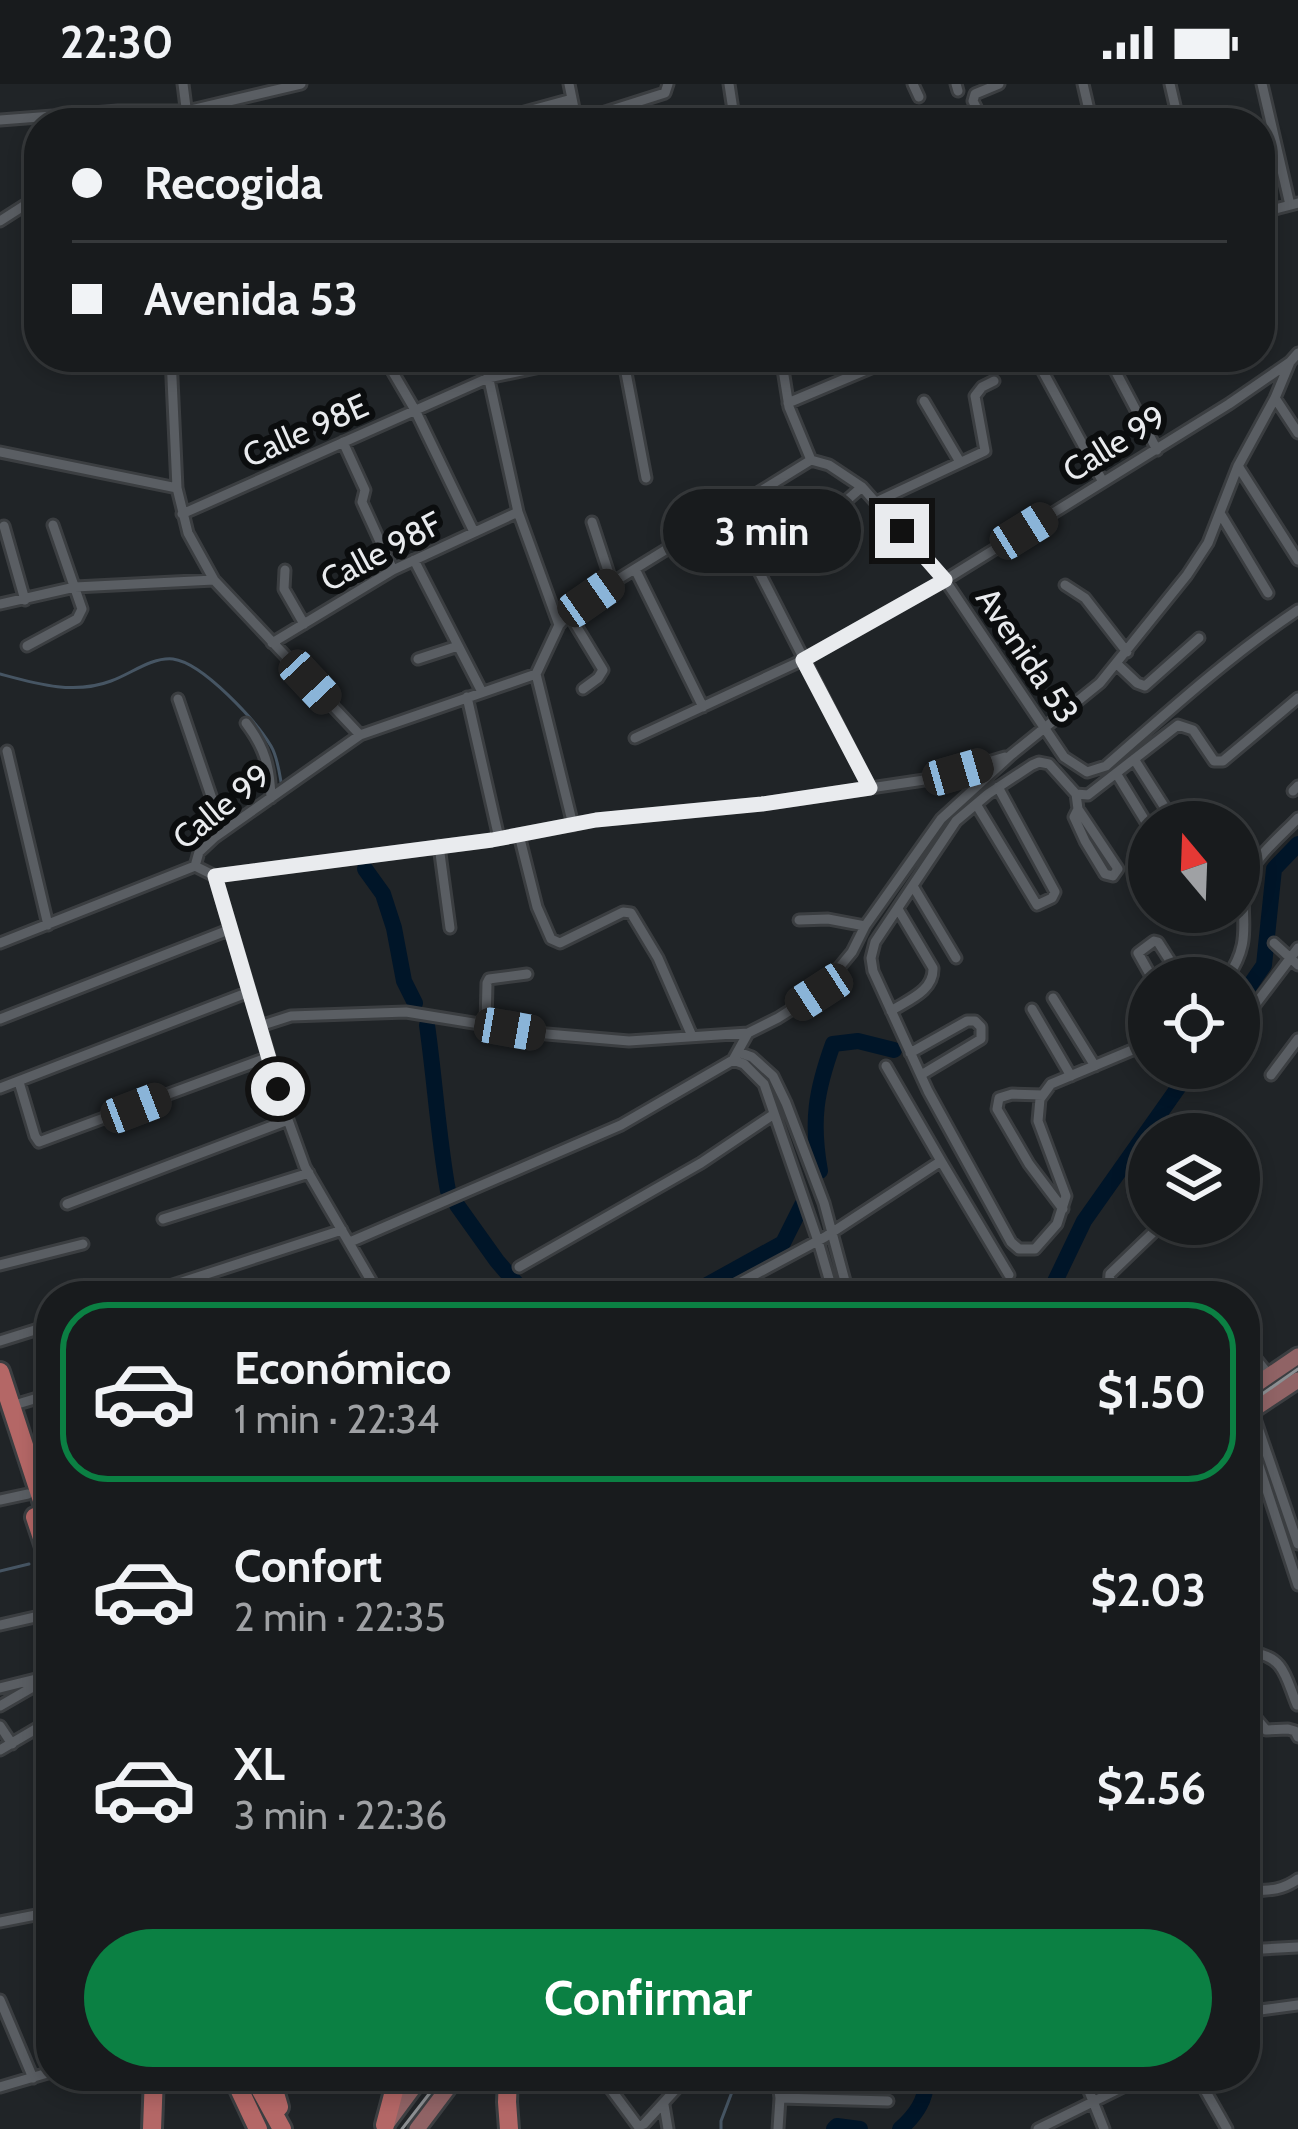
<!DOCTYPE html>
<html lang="es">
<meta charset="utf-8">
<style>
:root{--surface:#181b1d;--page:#25282a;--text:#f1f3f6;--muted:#9fa1a4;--line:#36393b;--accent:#0b8043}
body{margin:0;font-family:Cabin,sans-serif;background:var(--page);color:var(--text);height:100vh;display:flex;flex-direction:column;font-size:45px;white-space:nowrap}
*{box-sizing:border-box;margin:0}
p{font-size:39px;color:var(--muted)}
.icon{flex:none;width:66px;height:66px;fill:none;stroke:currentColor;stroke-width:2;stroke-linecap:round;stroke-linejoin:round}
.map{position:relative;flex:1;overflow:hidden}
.drawer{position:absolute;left:36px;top:1197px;width:1224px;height:810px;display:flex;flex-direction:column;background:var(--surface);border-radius:48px;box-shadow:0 6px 18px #0003,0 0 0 3px var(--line)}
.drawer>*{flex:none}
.guide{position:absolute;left:24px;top:24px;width:1251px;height:264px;border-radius:48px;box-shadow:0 6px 18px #0003,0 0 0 3px var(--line);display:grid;align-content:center;height:264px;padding:0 48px;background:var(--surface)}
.needle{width:78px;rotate:341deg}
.tools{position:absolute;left:1128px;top:717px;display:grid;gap:24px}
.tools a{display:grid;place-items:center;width:132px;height:132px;border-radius:50%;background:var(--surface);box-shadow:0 6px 18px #0003,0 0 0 3px var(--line);font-size:60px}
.end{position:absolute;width:54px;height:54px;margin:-27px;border:15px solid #e9ebee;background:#111;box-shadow:0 0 0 6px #111}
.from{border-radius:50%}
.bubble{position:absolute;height:84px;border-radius:42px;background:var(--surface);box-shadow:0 6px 18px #0003,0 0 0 3px var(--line);font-size:39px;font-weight:700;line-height:84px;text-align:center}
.car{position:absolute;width:36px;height:72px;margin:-36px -18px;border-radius:15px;box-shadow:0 0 9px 3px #0007;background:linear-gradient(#222 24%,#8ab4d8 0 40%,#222 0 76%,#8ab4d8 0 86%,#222 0)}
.guide b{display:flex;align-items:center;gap:42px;height:114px;font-size:45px}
.guide b+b{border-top:3px solid var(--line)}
.guide i{width:30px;height:30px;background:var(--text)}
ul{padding:21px 0 0;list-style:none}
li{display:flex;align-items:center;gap:36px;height:180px;margin:0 24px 18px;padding:0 24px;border:6px solid transparent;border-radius:48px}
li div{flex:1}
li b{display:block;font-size:45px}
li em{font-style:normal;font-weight:700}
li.active{border-color:var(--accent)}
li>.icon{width:108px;height:108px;stroke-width:1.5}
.action{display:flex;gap:24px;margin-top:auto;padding:24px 48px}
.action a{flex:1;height:138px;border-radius:72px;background:var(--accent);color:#fff;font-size:48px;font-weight:700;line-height:138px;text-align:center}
.status{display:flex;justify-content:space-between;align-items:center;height:84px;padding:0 60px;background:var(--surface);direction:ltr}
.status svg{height:33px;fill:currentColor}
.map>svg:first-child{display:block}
</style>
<div class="status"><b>22:30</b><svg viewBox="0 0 49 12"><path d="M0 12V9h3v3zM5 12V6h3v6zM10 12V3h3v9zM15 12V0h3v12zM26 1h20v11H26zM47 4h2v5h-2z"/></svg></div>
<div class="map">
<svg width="1298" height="2045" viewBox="0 0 1298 2045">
<rect width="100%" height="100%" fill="#202427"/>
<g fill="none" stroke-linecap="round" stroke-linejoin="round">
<path stroke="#465563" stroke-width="3" d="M0 590C37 600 74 611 111 597 131 590 151 573 173 575 203 579 256 637 271 662 277 672 279 686 281 698
M0 1487 29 1480
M721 2045V2037L738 1992"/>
<path stroke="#001528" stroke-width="16" d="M365 785 383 810 394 844 404 897 415 919
M1239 917 1264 881 1274 785 1298 760
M427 941C435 997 438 1051 448 1107
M820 1087C811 1037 816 1007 833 960L858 957 894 966
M457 1121 497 1177 527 1212
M687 1212 783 1159 802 1121
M1048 1212 1084 1137 1192 984
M834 2045 837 2042 860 2045
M900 2045C915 2032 929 2013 925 1992"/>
<g stroke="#3b3e41" stroke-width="15">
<path id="street" d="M183 0 188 39
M569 0 577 39
M729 0 735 39
M913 0 919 13
M956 0 958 7
M1083 0 1092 39
M1170 0 1179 39
M1262 0 1290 121
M0 36 118 27H187L301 0
M577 37 665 9 668 0
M484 39 572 15
M944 39 978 26
M984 39 973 17 975 10 999 0
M1260 129 1298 119
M0 137 39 112
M171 273 177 404 188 449 214 496 360 651
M384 273 415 326 474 448
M484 273 518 428 559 541
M623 273 646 394
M781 273 789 323 811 376 829 381 862 403 945 496 1064 673 1087 688 1106 682C1168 628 1229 572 1298 526
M1035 273 1103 398
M1108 273 1157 366
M1275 314 1298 349
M924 317 960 378
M788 319 897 273
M343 358 365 406 362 418 393 486
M0 368 177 404
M1238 382 1298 476
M876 418 985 367 975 312 982 303 994 297
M729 429 870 704
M1220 429 1268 509
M182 430 488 294 588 273
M592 438 612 499
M4 442 25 516
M817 442 862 403
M414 476 482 608
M635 485 703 623
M285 486 284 505 304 540
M1065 501 1085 514 1127 568
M0 520 75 503 214 496
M569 530 603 586 598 594 583 605
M272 559 393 486 518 428
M27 562 77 535 82 525 53 441
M418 575 458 562
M1117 580 1137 599 1145 602 1199 554
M467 613 499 754
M178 615 223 747
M246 639C265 664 270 683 271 714
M635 654 803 576 945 496 1229 320 1290 278 1298 269
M7 667 48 841
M1134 675 1174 738
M1116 689 1149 743
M1293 707 1298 702
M1076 710 1078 725 1074 733 1085 757 1105 790 1113 792 1118 785 1078 725
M976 720 1037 821 1052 814 1055 808 998 703
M573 741 536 590 559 541 569 530 612 499 811 376
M519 751 537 823 551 855 560 859 623 828 631 829 658 874 692 952
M439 762 450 844
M195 782 215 792 492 756 596 736 762 720 931 695 1005 673
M215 792 288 1036 305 1083 380 1212
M913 802 956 874
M799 836 828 835 865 842
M0 859 195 782 199 768 215 753 360 651 536 590
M1274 859 1298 881
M1152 894 1138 869 1154 857 1158 858 1181 894
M1227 894C1257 851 1235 831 1248 793 1254 774 1284 749 1298 734
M1053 914 1095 982
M1032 925 1071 992
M891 927C908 916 934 907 933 884L898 825
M0 935 231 845
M486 941 487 899 489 895 527 890
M260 942 291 932 406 928 535 949 629 957 748 949 778 934 819 908 852 868 865 842 941 735 1011 671 1100 599 1187 491 1208 459 1238 382 1275 314 1290 278
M1239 942 1298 864
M1149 959 1051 1000 1040 1015 1038 1037 1066 1112 1057 1140 1035 1165H1019L1011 1158 928 1007 873 887 871 874 875 858 956 737 988 710 1032 681 1039 678 1049 680 1076 710 1088 711 1178 641 1193 646 1214 677H1223L1298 614
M738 968 752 973 773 992 786 1019 824 1119 849 1212
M910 969 967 937H975L981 943V955L921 991
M733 976 744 980 764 1000 818 1157 834 1212
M886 982 941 1077
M1271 991 1298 955
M19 998 35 1052 39 1058 269 973
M0 1004 249 908
M1043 1011 1012 1010 999 1014 997 1025 1029 1080 1063 1125
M1199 1050 1212 1040
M1149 1091 1134 1107 1135 1112 1149 1124
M67 1120 288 1036
M163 1135 309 1089
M350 1158 621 1041 733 976 748 949
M0 1181 83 1160
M519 1183 701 1079 774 1030
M139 1212 342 1146
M482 1212 492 1206
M715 1212 825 1153 941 1077 1009 1191
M1117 1212 1109 1202 1110 1190 1162 1140
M0 1257 51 1241
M1245 1261 1269 1291
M11 1322 51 1310
M1252 1326 1298 1460
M1245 1339 1298 1501
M0 1416 28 1410
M1245 1501C1253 1537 1256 1569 1245 1605
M0 1541 35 1533
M1254 1569C1285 1573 1286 1595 1297 1621
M0 1604 36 1595 39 1597 38 1600 0 1622
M1245 1621 1266 1646 1288 1645 1295 1647 1298 1653
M0 1642 12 1660
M39 1643 51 1718
M0 1666 51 1636
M1245 1807C1266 1806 1280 1808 1298 1795
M0 1838 51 1828
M1245 1866 1298 1863
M0 1916 33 1994
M1245 1928 1298 1921
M1245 1934 1248 1955
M601 1992 638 2042 644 2040 688 1992
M777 1992 780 2014 778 2045
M1083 1992 1104 2045
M1197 1992 1227 2045
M0 2003 51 1988
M780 2014 888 2017
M664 2021 668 2045
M1038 2045 1145 1992"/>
</g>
<g stroke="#3b3e41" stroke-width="21">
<path id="primary" d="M1245 1308 1298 1272
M1245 1331 1298 1296
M388 2038 422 1992
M417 2045 457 1992"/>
</g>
<g stroke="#3b3e41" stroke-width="24">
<path id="highway" d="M0 1288 51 1444
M35 1433 51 1481
M233 1992 258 2045
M253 1992 282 2045
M270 1992 279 2023
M508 1992 507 2018 509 2045
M385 2041 398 1992
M152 2045 154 1992"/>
</g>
<use href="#street" stroke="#5a5e63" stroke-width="9"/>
<use href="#primary" stroke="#906365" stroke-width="15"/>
<use href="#highway" stroke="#b46766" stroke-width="18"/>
<path stroke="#8c8f92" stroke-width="3" d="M1245 1322 1298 1285
M402 2045 443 1992"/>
</g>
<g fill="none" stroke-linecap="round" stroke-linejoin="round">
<path stroke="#e9ebee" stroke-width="15" d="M278 1005 215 792 492 756 596 736 762 720 870 704 803 576 945 496 902 447"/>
</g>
<g text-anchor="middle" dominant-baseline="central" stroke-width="12" stroke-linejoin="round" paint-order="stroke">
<g font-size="33" fill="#e9ebee" stroke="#0b0d0e">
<text transform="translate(305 346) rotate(-24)">Calle 98E</text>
<text transform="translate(1114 359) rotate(-32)">Calle 99</text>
<text transform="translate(381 467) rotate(-28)">Calle 98F</text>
<text transform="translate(1028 571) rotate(56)">Avenida 53</text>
<text transform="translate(221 722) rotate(-39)">Calle 99</text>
</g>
</g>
</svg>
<div class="tools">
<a><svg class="needle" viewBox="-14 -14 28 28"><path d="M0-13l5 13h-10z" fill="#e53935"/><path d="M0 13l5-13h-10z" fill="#9fa1a4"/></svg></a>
<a><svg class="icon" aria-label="locate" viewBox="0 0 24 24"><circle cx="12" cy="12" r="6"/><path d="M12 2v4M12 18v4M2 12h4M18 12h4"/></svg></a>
<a><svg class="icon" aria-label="layers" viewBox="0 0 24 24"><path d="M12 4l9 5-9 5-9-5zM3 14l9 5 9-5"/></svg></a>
</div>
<i class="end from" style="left:278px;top:1005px"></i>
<i class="end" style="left:902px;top:447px"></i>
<div class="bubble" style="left:663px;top:405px;width:198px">3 min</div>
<i class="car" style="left:1024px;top:447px;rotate:58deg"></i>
<i class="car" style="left:591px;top:514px;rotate:55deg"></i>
<i class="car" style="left:310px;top:598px;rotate:137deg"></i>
<i class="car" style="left:958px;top:688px;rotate:74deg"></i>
<i class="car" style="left:819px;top:908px;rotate:237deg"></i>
<i class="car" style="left:510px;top:945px;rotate:100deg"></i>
<i class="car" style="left:136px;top:1024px;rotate:69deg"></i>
<div class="guide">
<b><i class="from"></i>Recogida</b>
<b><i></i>Avenida 53</b>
</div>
<section class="drawer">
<ul>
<li class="active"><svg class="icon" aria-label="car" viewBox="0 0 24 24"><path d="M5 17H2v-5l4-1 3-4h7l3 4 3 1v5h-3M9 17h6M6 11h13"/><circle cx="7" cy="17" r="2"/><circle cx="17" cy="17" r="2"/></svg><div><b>Económico</b><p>1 min · 22:34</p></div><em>$1.50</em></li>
<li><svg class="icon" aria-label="car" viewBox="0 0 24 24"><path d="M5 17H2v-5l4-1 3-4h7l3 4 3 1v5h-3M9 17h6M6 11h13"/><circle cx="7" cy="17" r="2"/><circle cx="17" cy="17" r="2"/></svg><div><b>Confort</b><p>2 min · 22:35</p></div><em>$2.03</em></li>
<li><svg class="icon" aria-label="car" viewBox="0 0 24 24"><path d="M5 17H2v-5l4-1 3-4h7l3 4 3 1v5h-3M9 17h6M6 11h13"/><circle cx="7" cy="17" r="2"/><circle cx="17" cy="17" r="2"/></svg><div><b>XL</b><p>3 min · 22:36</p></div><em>$2.56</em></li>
</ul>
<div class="action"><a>Confirmar</a></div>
</section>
</div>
